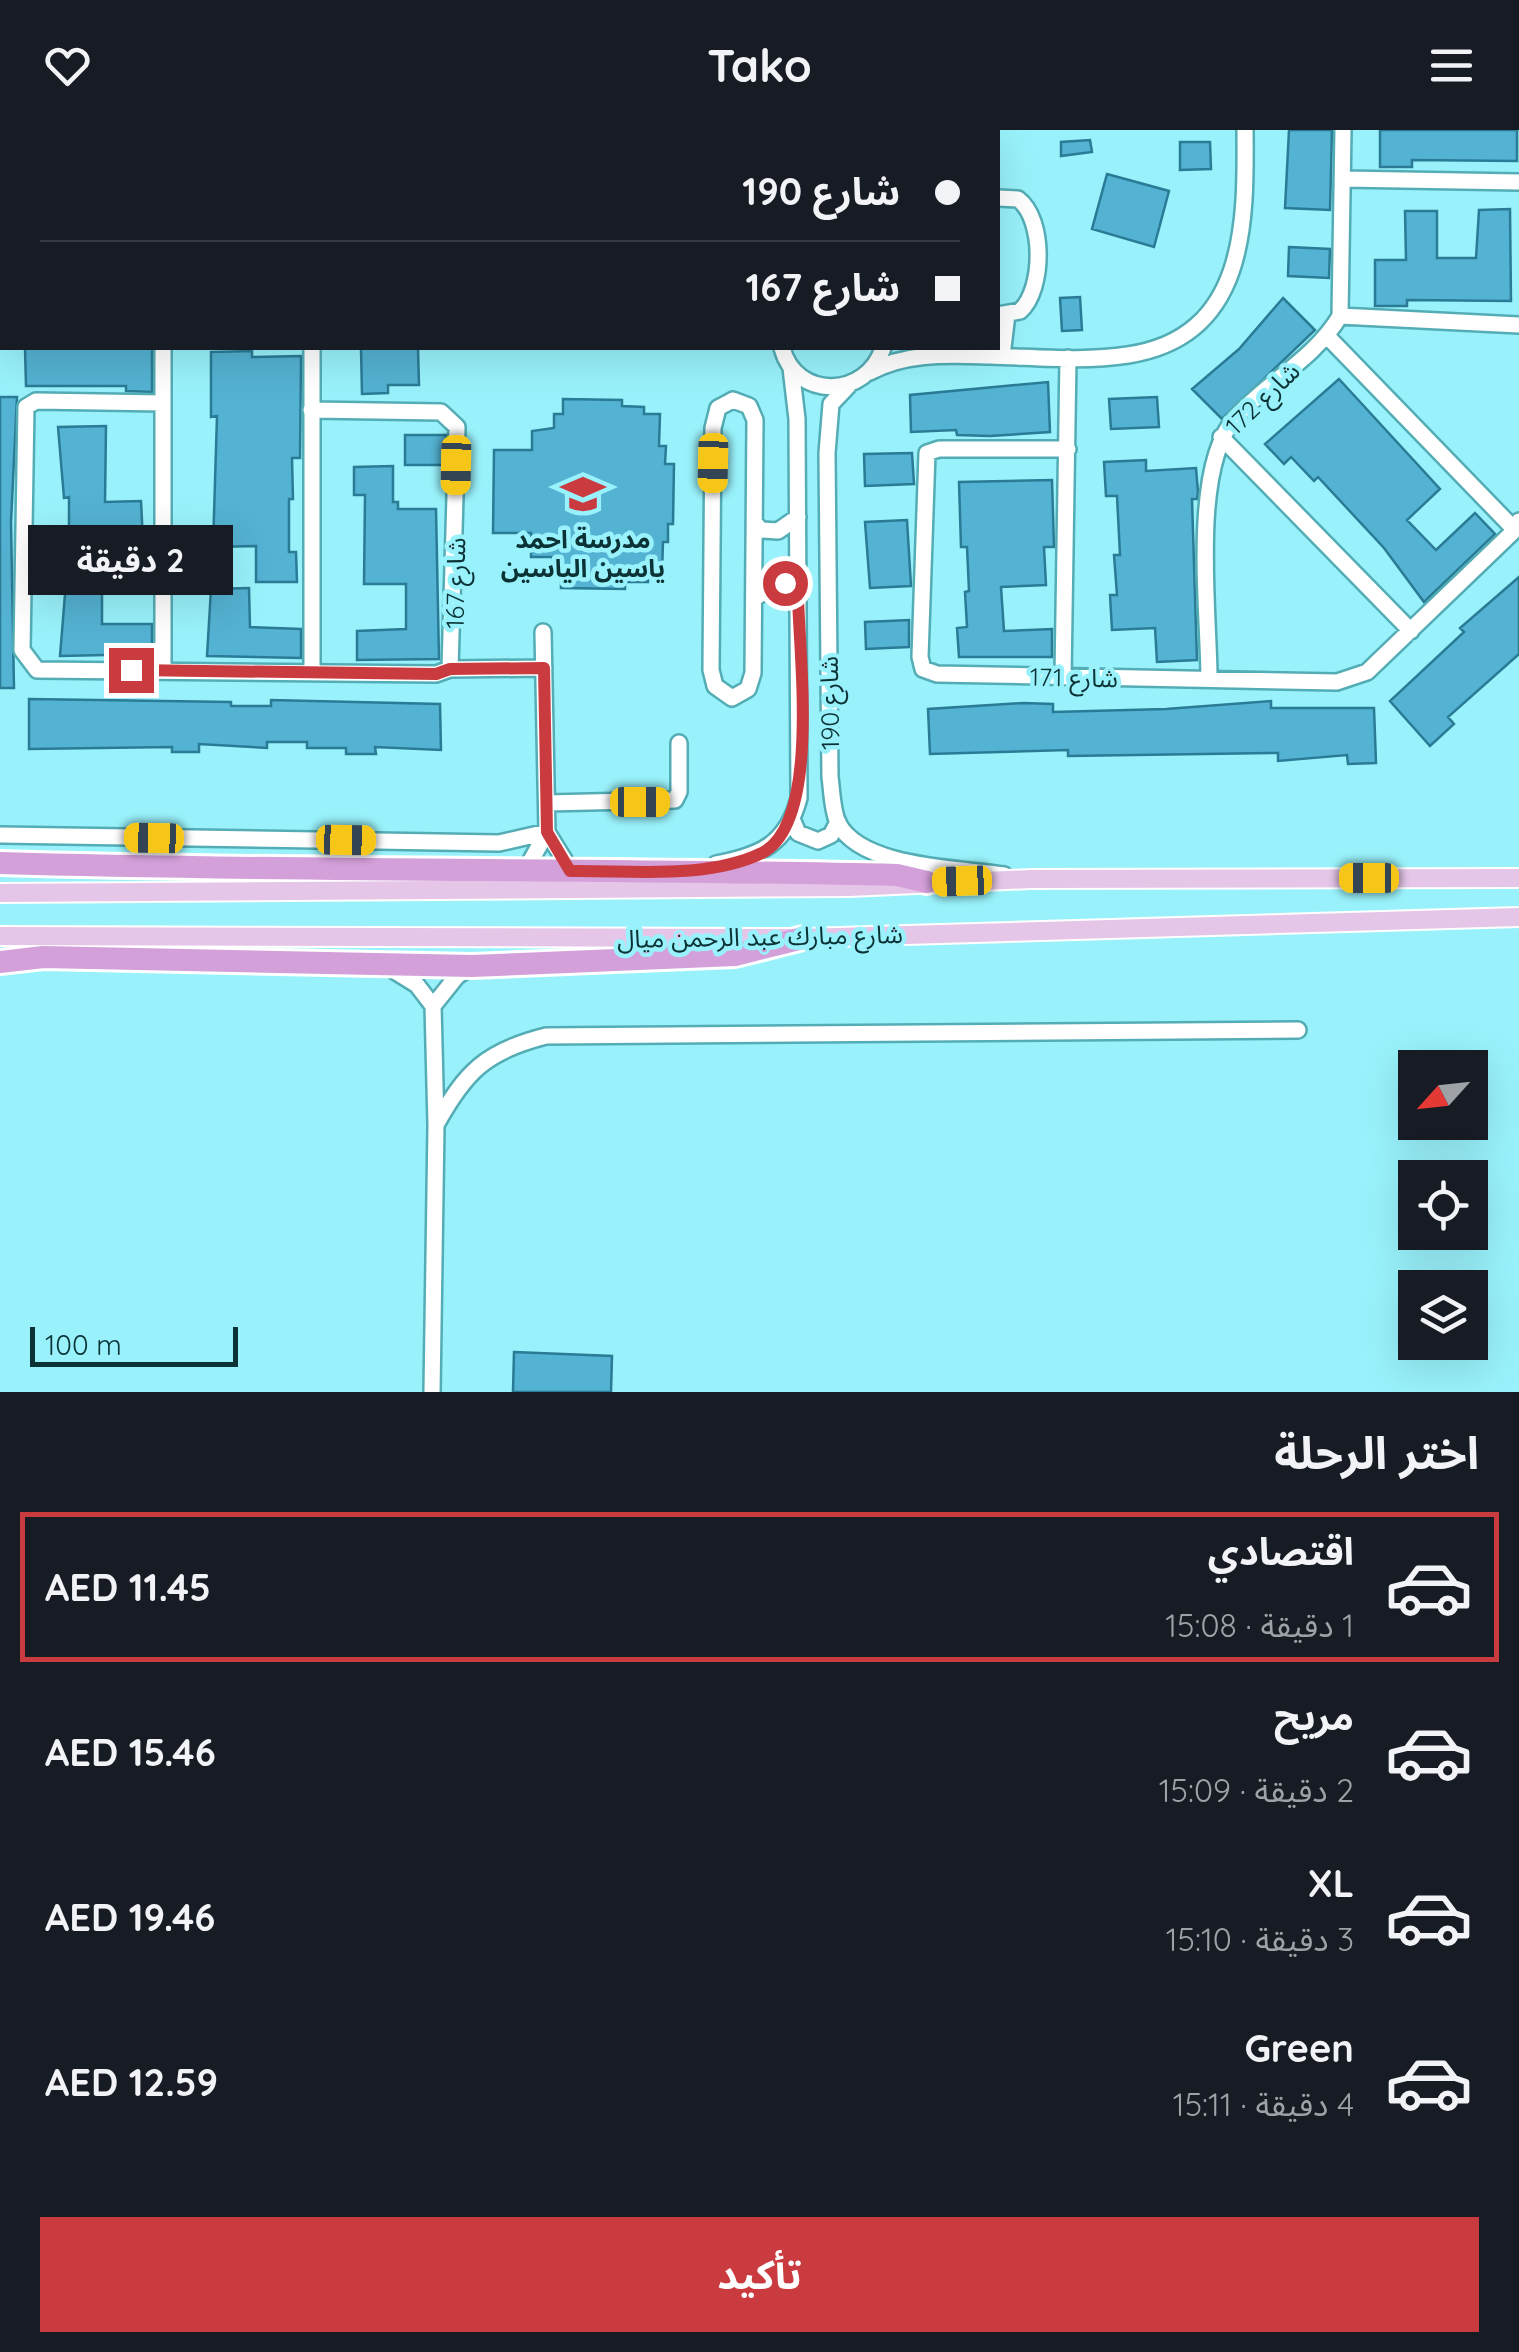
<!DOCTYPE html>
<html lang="ar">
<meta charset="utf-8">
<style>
:root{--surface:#171b24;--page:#20242c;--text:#f1f3f6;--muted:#9ea1a6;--line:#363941;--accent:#ca3b40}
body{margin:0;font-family:Quicksand,"Noto Sans Arabic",sans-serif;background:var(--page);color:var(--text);direction:rtl;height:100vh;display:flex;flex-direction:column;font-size:38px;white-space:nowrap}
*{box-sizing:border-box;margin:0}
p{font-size:32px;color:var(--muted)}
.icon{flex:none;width:55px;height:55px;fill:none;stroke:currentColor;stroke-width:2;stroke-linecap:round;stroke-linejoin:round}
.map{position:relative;height:1262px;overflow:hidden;direction:ltr}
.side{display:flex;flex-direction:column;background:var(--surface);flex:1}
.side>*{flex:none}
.banner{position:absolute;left:0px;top:0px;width:1000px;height:220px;box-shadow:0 10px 40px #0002;direction:rtl;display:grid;align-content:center;height:220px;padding:0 40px;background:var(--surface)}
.needle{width:65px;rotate:243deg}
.fabs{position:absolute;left:1398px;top:920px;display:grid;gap:20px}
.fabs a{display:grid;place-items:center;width:90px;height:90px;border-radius:0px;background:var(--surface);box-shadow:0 10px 40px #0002;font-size:50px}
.scale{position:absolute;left:30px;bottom:25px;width:208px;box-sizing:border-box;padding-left:10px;border:5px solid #0b3336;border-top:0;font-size:28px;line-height:35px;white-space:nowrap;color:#0b3336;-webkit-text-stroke:8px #99f2fb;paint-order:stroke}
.end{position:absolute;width:45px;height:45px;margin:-22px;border:12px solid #ca3b40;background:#fff;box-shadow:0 0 0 5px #fff}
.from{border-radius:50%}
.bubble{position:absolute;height:70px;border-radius:0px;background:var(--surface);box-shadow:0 10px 40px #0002;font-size:32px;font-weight:700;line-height:70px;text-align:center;direction:rtl}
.car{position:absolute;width:30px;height:60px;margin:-30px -15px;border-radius:12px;box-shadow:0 0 8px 2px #0007;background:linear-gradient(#f5c518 24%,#345 0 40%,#f5c518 0 76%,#345 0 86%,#f5c518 0)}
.banner b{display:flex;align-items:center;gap:35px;height:95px;font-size:38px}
.banner b+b{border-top:2px solid var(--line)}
.banner i{width:25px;height:25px;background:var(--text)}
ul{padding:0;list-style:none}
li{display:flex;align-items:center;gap:30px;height:150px;margin:0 20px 15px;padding:0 20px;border:5px solid transparent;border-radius:0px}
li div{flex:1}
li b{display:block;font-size:38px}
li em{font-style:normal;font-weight:700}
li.selected{border-color:var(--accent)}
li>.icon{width:90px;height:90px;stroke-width:1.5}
h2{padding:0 40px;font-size:45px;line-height:120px}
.primary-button{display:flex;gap:20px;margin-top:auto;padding:20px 40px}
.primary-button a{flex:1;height:115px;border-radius:0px;background:var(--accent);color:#fff;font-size:40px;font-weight:700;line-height:115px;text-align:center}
header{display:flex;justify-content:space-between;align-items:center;height:130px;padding:0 40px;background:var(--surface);font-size:45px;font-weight:700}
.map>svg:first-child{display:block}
</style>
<header><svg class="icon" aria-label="menu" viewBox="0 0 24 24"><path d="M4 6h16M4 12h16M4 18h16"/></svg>Tako<svg class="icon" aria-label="heart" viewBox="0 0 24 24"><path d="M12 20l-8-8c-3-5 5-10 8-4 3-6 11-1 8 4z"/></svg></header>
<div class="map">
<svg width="1519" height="1262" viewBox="0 0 1519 1262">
<rect width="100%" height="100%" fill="#99f2fb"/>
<path fill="#54b2d2" stroke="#2a7b95" stroke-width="2.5" d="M1289 0H1332L1330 80 1285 78Z
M1380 0H1517V31L1412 30V37H1380Z
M1090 10 1092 22 1061 26V12Z
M1180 12H1210L1211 39 1180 40Z
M1107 44 1169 61 1154 117 1092 99Z
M1510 79 1511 171 1407 170V176H1375V130H1406L1405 81H1437V128H1476L1479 80Z
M1289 117 1330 119 1329 148 1288 146Z
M1080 167 1082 200 1062 201 1060 168Z
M1283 168 1315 200 1222 289 1192 259 1239 219Z
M25 218H152V262L126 261V256H26Z
M361 218H418L419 255H388V263L362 264Z
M252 221V227L301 226 300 328H292L293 369H289V422H296L297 452H256V416L213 417 217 286 211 287V222Z
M1339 249 1440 359 1407 390 1436 420 1475 383 1495 404 1424 472 1384 418 1318 347 1314 351 1291 327 1284 334 1265 314Z
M1048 252 1050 302 990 306 957 305 956 300 911 302 910 265Z
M0 267H17L11 392 14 558H0Z
M1157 267 1159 297 1111 299 1109 269Z
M563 269 622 270V276L644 277V284H660L659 316H666L665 334H674L673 394H668V412H663L662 444H648V452H625V459L561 458V442H553V427H531V403H493L494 320H532V301L554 298V284H563Z
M106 296 105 372 141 371 145 451 102 452V494H152V524L60 526 69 415V367L64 368 58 297Z
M405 305H446L445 335H405Z
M912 323 914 354 865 356 864 324Z
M1146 330V341L1196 338 1198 362 1197 369H1192L1197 530 1157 532 1155 498 1112 500 1110 465H1117L1114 425H1120L1117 366H1106L1104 332Z
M393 336V372H398V379H436L439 529 357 530V501L406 499V454H364L365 365H354V337Z
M1052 350 1054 417H1044L1046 455 1001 457 1004 501 1052 499V527H959L957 498 967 497 965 462 969 461 967 417H961L959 352Z
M907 390 911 456 870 458 865 392Z
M1519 447V524L1448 587 1454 594 1430 616 1390 571 1464 502 1460 498Z
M249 458 250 497 301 499V528L207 526 211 459Z
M909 490V517L866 519 865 492Z
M29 569 231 572V576H271V570L440 574 441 620 375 617 376 624H346V618H307V612H267V618L199 614V622H172V617L29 619Z
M1271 571V578H1374L1376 633 1348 634 1347 625 1278 631V623L1068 626V620L930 624 928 579 1023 573 1053 574V582L1166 579Z
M514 1222 612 1226 611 1262H513Z"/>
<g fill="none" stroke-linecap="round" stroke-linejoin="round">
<g stroke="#54adb5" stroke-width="20">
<path id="minor" d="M88 2V0
M313 2V0
M410 2V0
M504 2V0
M775 2V0
M1343 49 1519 52
M998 68 1018 69C1045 89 1044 160 1020 181L998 185
M0 96 2 100
M1340 186 1519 195
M1327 206 1515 400
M782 218C796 271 867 268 883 218
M1002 226 1007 184
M870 242C907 222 949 225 990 226 1035 227 1083 232 1128 225 1247 207 1246 93 1245 0
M849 255 831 274 827 323 830 647C832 661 832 680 838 693 861 738 959 738 1004 745
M733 270 749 276 755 290 753 543 748 559 732 568 715 556 711 540 713 298 718 278Z
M163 273 36 271 26 277 22 520 37 540 436 544 450 539 544 538
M311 280 441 282 457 297 450 539
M1221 307 1411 501
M1068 319H939L927 323 920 527 923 539 937 544 1337 552 1367 542 1515 400 1519 391
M754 392 761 400 778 401 798 387
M754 469 776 452 785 453 799 466
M543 502 547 702 571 741
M163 541V218
M312 542V218
M1063 547 1068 228
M1209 549C1209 481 1190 338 1236 287 1269 251 1315 228 1340 186L1343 0
M547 673 675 670 679 662V613
M792 689 798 703 818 711 831 705 838 692
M0 705 499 713 547 702
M716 734C760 726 787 714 799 668L797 289 791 238
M525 741 547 702
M388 837 417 855 433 876 436 995 432 1262
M433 876 457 846 471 837
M436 995C465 942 486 921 546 906L1298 900"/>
</g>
<g stroke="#fff" stroke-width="22">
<path id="major" d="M0 763 849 757 1031 749 1519 748
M0 806 803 808 1519 787"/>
</g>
<g stroke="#fff" stroke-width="28">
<path id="highway" d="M0 733C299 742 598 738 897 745L927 752
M0 832 43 827 472 836 735 825 803 808"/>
</g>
<use href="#minor" stroke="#fff" stroke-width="15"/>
<use href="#major" stroke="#e5c6e9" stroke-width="18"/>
<use href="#highway" stroke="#d4a0da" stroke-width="22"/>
</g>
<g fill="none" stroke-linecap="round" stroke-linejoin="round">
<path stroke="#ca3b40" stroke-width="12" d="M131 540 436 544 450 539 544 538 547 702 570 741C630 740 706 750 762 723 821 693 799 526 798 466L785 453"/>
</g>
<defs>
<g id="school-bare" transform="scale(3.45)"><path d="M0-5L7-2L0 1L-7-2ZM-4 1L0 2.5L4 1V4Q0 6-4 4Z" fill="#ca3b40" stroke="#99f2fb" stroke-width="2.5" paint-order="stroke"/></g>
</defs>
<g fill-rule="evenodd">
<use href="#school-bare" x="583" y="364"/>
</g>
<g text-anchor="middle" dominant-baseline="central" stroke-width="9" stroke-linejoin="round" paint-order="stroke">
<g font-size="25" fill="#0b3336" stroke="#99f2fb">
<text transform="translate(1262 268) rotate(-44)">شارع 172</text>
<text transform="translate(455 453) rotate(-89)">شارع 167</text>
<text transform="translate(1074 547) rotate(1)">شارع 171</text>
<text transform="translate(829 573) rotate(-91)">شارع 190</text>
<text transform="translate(760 806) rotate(-1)">شارع مبارك عبد الرحمن ميال</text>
</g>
<g font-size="25" font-weight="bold" fill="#0b3336" stroke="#99f2fb">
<text x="583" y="408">مدرسة احمد<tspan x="583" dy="29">ياسين الياسين</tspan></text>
</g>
</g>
</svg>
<div class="fabs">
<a><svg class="needle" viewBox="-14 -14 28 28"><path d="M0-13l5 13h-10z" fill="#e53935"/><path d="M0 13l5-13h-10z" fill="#9ea1a6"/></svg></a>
<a><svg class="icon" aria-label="locate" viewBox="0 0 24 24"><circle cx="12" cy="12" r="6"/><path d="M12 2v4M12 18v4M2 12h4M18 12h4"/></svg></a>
<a><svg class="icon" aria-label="layers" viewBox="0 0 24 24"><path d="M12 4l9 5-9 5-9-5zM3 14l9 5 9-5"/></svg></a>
</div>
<div class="scale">100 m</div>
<i class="end from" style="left:785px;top:453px"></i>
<i class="end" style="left:131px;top:540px"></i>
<div class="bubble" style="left:28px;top:395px;width:205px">2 دقيقة</div>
<i class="car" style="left:713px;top:333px;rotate:181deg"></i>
<i class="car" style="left:456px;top:335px;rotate:181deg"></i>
<i class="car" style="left:640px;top:672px;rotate:90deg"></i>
<i class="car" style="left:154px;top:708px;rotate:271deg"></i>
<i class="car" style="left:346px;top:710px;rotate:91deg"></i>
<i class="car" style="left:1369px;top:748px;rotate:270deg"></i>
<i class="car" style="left:962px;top:751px;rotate:268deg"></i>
<div class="banner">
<b><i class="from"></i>شارع 190</b>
<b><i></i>شارع 167</b>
</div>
</div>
<section class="side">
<h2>اختر الرحلة</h2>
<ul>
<li class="selected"><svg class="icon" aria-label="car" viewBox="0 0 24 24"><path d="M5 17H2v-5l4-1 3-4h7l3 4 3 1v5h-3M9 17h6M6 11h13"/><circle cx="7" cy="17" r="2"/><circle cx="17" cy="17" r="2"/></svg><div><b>اقتصادي</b><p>1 دقيقة · 15:08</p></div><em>AED 11.45</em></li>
<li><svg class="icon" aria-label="car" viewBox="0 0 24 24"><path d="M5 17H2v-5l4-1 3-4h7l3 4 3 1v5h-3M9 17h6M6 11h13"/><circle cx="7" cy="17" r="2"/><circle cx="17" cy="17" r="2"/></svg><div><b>مريح</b><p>2 دقيقة · 15:09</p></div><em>AED 15.46</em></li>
<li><svg class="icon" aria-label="car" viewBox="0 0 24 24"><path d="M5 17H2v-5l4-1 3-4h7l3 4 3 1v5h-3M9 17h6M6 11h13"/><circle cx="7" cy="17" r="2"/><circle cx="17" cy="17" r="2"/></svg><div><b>XL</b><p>3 دقيقة · 15:10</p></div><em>AED 19.46</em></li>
<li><svg class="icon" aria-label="car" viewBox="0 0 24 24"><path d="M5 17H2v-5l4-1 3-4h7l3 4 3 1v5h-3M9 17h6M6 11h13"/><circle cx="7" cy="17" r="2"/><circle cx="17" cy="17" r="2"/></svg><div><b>Green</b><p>4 دقيقة · 15:11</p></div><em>AED 12.59</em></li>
</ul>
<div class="primary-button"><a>تأكيد</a></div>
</section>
